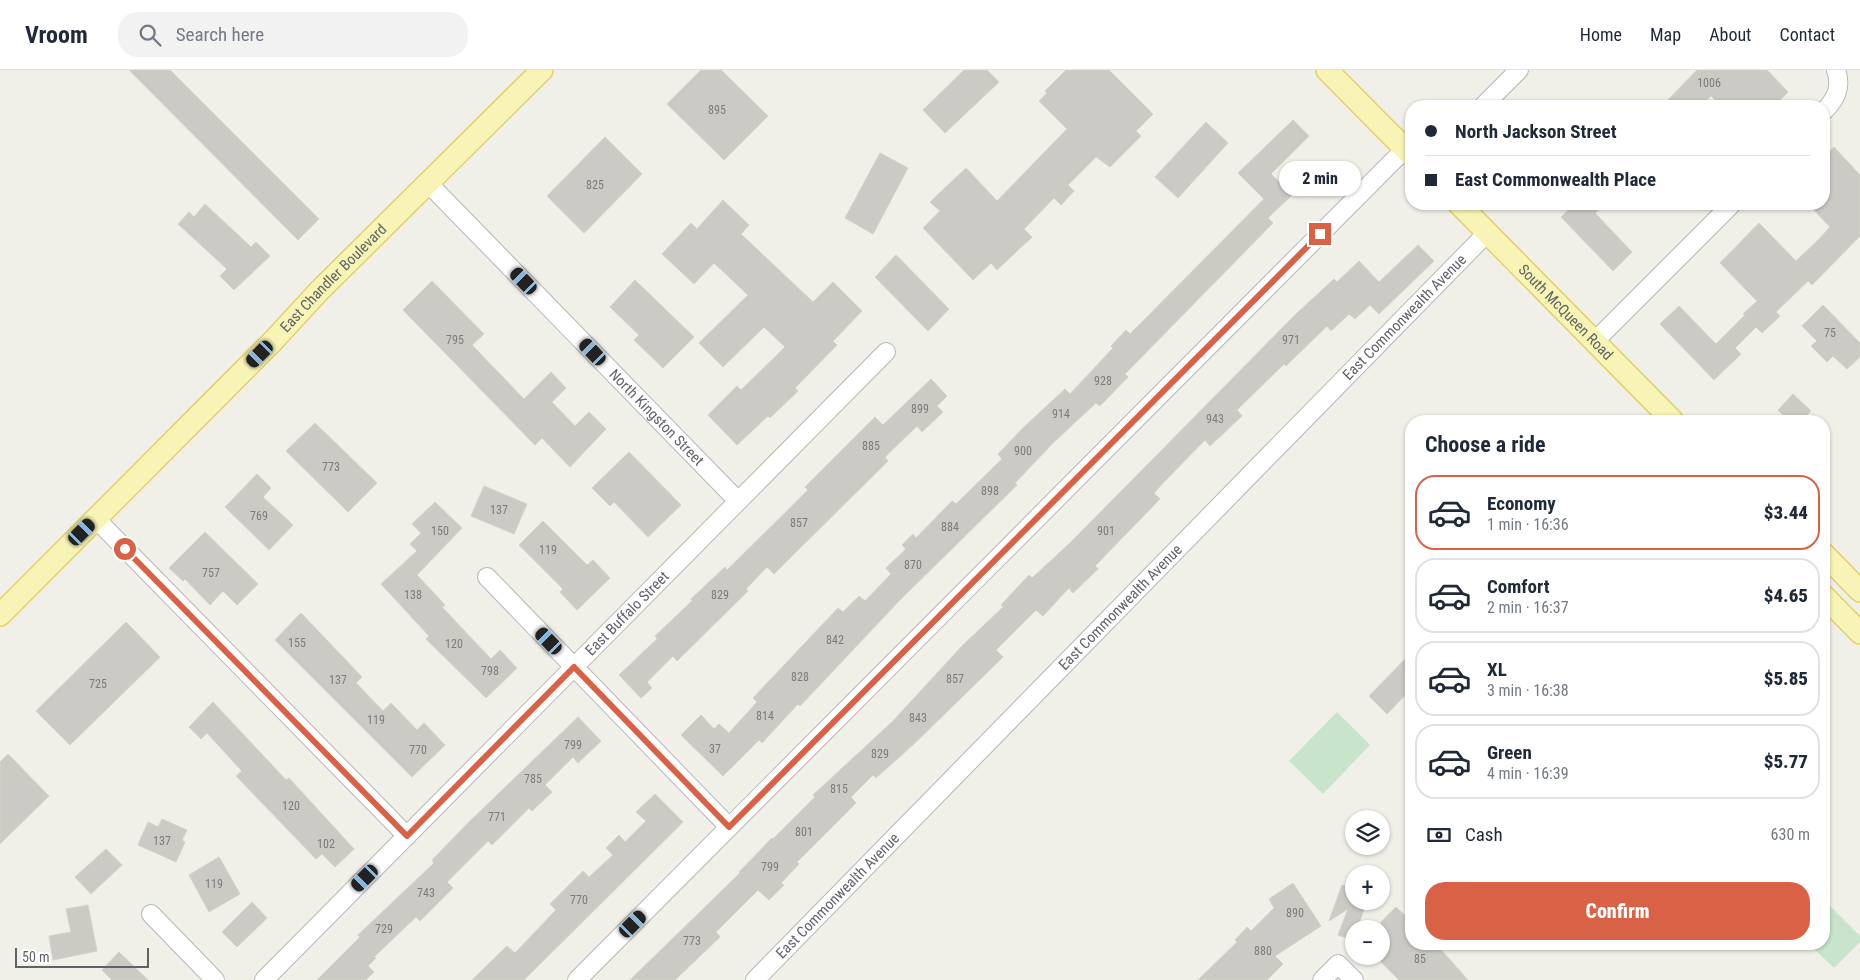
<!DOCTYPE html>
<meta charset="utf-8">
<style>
:root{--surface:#fff;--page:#f2f2f3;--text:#1f2937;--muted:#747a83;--line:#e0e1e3;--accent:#d96246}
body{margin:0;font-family:"Roboto Condensed",sans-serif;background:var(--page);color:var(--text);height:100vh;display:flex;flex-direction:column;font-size:19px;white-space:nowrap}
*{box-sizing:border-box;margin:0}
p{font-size:16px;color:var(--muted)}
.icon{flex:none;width:28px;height:28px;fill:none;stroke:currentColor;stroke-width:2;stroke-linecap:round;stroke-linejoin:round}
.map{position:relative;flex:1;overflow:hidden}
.side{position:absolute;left:1405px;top:345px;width:425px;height:535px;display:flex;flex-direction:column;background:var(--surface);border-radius:20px;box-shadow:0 1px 4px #0004}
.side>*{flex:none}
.hud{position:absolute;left:1405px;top:30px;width:425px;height:110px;border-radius:20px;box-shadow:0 1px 4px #0004;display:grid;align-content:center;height:110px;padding:0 20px;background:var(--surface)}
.controls{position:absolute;left:1345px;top:740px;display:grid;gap:10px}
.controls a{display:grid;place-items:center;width:45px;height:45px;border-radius:50%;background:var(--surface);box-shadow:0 1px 4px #0004;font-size:25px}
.scale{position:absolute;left:15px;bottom:12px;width:134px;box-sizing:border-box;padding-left:5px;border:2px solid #606267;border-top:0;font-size:14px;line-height:18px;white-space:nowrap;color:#606267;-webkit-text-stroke:4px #fff;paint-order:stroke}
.end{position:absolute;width:22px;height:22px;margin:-11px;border:6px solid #d96246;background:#fff;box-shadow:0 0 0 2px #fff}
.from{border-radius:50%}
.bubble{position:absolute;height:35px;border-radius:18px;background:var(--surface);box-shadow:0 1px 4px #0004;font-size:16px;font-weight:800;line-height:35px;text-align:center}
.car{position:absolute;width:15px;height:30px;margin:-15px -8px;border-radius:6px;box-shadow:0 0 4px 1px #0007;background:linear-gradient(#222 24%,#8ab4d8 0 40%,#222 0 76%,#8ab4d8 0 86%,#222 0)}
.hud b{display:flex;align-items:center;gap:18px;height:48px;font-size:19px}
.hud b+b{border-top:1px solid var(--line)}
.hud i{width:12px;height:12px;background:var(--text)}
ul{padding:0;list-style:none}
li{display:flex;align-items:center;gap:15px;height:75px;margin:0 10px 8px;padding:0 10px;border:2px solid var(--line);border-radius:20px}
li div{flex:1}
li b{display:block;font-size:19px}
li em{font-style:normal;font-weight:800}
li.current{border-color:var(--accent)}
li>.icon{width:45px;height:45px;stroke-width:1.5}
h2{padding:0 20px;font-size:22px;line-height:60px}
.pay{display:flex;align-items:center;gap:12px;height:55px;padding:0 20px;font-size:19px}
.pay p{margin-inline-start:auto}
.primary-button{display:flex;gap:10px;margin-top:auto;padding:10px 20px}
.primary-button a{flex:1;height:58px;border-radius:20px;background:var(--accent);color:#fff;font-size:20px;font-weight:800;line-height:58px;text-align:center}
header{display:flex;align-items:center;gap:30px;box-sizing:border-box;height:70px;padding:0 25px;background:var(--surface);border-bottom:1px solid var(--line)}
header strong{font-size:24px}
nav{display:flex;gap:28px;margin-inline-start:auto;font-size:18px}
.search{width:350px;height:45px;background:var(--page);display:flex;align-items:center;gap:12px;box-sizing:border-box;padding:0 18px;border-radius:20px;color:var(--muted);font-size:19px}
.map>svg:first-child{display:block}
</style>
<header>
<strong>Vroom</strong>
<div class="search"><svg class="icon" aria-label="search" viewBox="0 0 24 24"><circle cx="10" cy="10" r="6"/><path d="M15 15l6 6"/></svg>Search here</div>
<nav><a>Home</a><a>Map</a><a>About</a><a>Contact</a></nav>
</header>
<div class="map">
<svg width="1860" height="910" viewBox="0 0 1860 910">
<rect width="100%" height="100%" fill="#f0efe8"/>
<path fill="#c8e4cb" d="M1337 642 1370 675 1323 724 1289 691Z
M1824 830 1860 866V872L1834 898 1809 874H1824Z"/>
<path fill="#cccac5" stroke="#d4d2c7" d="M129 0H170L319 149 298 170Z
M701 0H721L768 46 724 90 667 34Z
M964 0H987L999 12 945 63 923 40Z
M1066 0H1109L1153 44 1136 61 1141 66 1110 97 1096 87 1068 115 1074 121 1061 135 1054 128 1024 159 1032 167 997 200 991 193 973 210 923 158 940 141 930 132 966 98 997 131 1067 59 1039 31 1047 23 1045 21Z
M1697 0H1767L1788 22 1774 36H1721L1711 26 1700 36H1662Z
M1293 50 1309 66 1271 104 1292 125 1268 148 1273 153 1125 304 1128 307 1100 336 1096 333 1054 372 1015 413 1017 415 899 531 800 636 798 634 762 673 759 670 723 706 681 665 701 645 714 659 719 654 729 663 757 632 753 628 838 538 843 542 859 526 865 531 891 504 886 498 906 479 902 475 913 464 916 468 952 431 956 434 1002 389 998 384 1024 357 1065 319 1070 324 1113 278 1111 276 1126 260 1130 264 1264 129 1238 103Z
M1206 52 1228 73 1178 128 1155 107Z
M605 67 642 104 584 163 547 126Z
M1834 77 1860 105V166L1812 215 1808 211 1776 242 1780 246 1762 263 1756 257 1735 278 1741 284 1714 310 1660 254 1679 236 1716 274 1745 245 1743 244 1757 231 1720 193 1759 153 1796 191 1819 169 1830 157 1808 134H1824V87Z
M880 83 908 98 873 164 845 148Z
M723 130 749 155 741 164 813 232 833 212 862 241 833 271 837 275 795 318 798 321 770 348 768 346 737 375 708 345 737 316 741 320 785 277 764 257 723 297 699 273 748 225 714 193 694 214 662 184 691 153 697 159Z
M205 134 251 177 256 172 270 186 234 220 220 206 227 199 178 154 189 142 194 147Z
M1575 134H1605L1595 143 1632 182 1613 201 1561 147Z
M1418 175 1434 191 1379 244 1370 235 1355 249 1349 244 1331 261 1327 256 1286 296 1284 294 1237 340 1242 346 1210 376 1205 370 1164 412 1154 423 1160 429 1095 496 1098 499 1073 523 1069 518 1043 546 1036 540 996 580 1003 587 915 673 876 708 873 705 851 727 856 733 797 792 799 794 781 813 784 815 769 830 758 820 716 862 720 867 675 910H630L740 803 739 802 772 768 773 769 815 727 813 725 893 651 962 576 1003 537 1001 535 1029 505 1032 508 1071 472 1296 244 1334 209 1337 212 1359 191 1379 212Z
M896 185 949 239 928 261 875 207Z
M635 210 694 267 663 298 634 270 639 265 610 237Z
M432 211 484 264 472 275 524 329 551 302 566 318 552 332 575 356 589 342 606 359 570 397 542 368 535 375 403 240Z
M1823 235 1860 273V287L1847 299 1833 286 1827 292 1811 276 1817 271 1802 256Z
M931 309 947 326 937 336 943 342 922 362 917 356 885 387 888 391 774 504 767 497 746 519 748 521 677 591 673 586 647 612 652 618 641 628 619 605 657 569 655 566 692 531 691 529 725 497 727 500 808 420 805 417 875 347 883 355Z
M1793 324 1811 341 1802 351H1789L1778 340Z
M315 353 377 413 348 442 286 381Z
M629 382 681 435 648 467 614 432 610 436 592 418Z
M257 404 271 418 263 427 293 455 269 480 225 437Z
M484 416 527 434 514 464 471 446Z
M435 432 462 458 417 505 445 535 442 537 491 589 500 580 517 598 486 628 426 569 429 566 381 514 417 481 410 474 421 463 412 454Z
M543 451 587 495 593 490 610 508 577 540 560 522 563 519 519 475Z
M205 462 258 514 237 535 223 521 210 535 185 509 183 511 169 498Z
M301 543 362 607 356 613 383 641 391 633 417 660 424 653 445 675 412 707 275 570Z
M126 552 160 587 70 675 36 641Z
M1411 583V619L1387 644 1369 626Z
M213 632 286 710 289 708 354 779 335 797 322 784 316 789 236 706 242 701 207 663 201 669 189 657Z
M578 647 601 671 578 693 573 687 545 715 552 722 532 741 529 738 492 775 488 771 447 812 453 818 420 851 416 847 374 887 376 888 368 896 374 902 366 910H317L360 867 358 865 434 793 432 790 469 752Z
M8 684 49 726 0 774V692Z
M655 724 683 752 524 910H472L507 876 515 883 556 840 550 834 583 801 589 807 613 785 606 778 619 765 625 772 646 751 636 742Z
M162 749 187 760 182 770 185 772 176 792 138 775 148 752 158 757Z
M106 779 122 795 91 824 75 807Z
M219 787 240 824 209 842 189 805Z
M1293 813 1321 856 1275 886 1283 894 1267 910H1198L1237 872 1235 870 1247 857 1251 861 1274 838 1269 829Z
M1342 815 1354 819V831H1367L1357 859H1354L1353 870 1338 865 1348 839 1329 851Z
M252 832 267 848 237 877 222 862Z
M88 835 97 881 53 890 49 866 71 862 66 839Z
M1396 837 1411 851V874H1436L1468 910H1399L1381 892V852Z
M119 882 148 910H112L102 900Z"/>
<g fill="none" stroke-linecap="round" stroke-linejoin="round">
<g stroke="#b5b7bb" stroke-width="20">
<g id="minor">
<path d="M1483 36 1519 0"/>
<path d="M1824 41C1836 29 1842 17 1836 0"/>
<path id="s1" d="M429 114 738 431"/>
<path d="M1595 271 1732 134"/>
<path d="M96 449 407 766"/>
<path d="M487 507 729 757"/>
<path d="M151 844 215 910"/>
<path id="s2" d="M264 910 886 282"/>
<path d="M577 910 1405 79"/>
<path id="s3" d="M755 910 1487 163"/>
<path d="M1322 910 1338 894 1354 910"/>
</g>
</g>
<g stroke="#e4d16d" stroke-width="24">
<g id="major">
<path d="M1327 0 1411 85"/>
<path id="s4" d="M1459 134 1673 351"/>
<path d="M1824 484 1860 521"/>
<path d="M1824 526 1860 563"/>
<path id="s5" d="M0 545 273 271 319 221 542 0"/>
</g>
</g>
<use href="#minor" stroke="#fff" stroke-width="18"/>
<use href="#major" stroke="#f7f4b6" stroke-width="21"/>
</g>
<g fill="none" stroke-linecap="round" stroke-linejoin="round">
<path stroke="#d96246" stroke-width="6" d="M125 479 407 766 574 597 729 757 1320 164"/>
</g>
<g text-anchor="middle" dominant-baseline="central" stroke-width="4" stroke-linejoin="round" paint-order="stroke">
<g font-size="12" fill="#7b7c7e">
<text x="1709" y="13">1006</text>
<text x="717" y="40">895</text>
<text x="595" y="115">825</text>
<text x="1830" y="263">75</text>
<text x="455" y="270">795</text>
<text x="1291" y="270">971</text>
<text x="1103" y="311">928</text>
<text x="920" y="339">899</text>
<text x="1061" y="344">914</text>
<text x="1215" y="349">943</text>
<text x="871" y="376">885</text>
<text x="1023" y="381">900</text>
<text x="331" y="397">773</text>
<text x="990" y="421">898</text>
<text x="499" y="440">137</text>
<text x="259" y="446">769</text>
<text x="799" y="453">857</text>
<text x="950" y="457">884</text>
<text x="440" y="461">150</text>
<text x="1106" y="461">901</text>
<text x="548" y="480">119</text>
<text x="913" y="495">870</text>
<text x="211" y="503">757</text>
<text x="413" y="525">138</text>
<text x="720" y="525">829</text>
<text x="835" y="570">842</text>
<text x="297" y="573">155</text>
<text x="454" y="574">120</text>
<text x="490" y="601">798</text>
<text x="800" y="607">828</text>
<text x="955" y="609">857</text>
<text x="338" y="610">137</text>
<text x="98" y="614">725</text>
<text x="765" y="646">814</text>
<text x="918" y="648">843</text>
<text x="376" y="650">119</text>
<text x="573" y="675">799</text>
<text x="715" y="679">37</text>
<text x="418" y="680">770</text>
<text x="880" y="684">829</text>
<text x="533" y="709">785</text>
<text x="839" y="719">815</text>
<text x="291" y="736">120</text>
<text x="497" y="747">771</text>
<text x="804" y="762">801</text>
<text x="162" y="771">137</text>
<text x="326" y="774">102</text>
<text x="770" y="797">799</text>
<text x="214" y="814">119</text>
<text x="426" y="823">743</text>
<text x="579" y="830">770</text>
<text x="1295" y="843">890</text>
<text x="384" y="859">729</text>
<text x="692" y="871">773</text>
<text x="1263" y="881">880</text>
<text x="1420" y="889">85</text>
</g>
<g font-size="15" fill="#606267" stroke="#fff">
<text stroke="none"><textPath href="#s5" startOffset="474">East Chandler Boulevard</textPath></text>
<text stroke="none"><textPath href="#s4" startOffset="152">South McQueen Road</textPath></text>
<text stroke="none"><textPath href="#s3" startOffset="928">East Commonwealth Avenue</textPath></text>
<text stroke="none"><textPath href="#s1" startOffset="326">North Kingston Street</textPath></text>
<text stroke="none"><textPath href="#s3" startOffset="522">East Commonwealth Avenue</textPath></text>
<text stroke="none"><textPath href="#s2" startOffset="516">East Buffalo Street</textPath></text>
<text stroke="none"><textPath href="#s3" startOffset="118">East Commonwealth Avenue</textPath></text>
</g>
</g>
</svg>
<div class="controls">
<a><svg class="icon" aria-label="layers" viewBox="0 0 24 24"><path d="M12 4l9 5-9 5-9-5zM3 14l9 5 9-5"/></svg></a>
<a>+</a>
<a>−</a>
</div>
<div class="scale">50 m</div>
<i class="end from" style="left:125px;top:479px"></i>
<i class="end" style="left:1320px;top:164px"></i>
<div class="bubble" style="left:1279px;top:91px;width:82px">2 min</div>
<i class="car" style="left:524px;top:211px;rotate:316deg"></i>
<i class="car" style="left:593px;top:282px;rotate:316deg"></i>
<i class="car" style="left:260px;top:284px;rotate:225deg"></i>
<i class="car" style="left:82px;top:462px;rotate:45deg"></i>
<i class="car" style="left:549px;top:571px;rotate:316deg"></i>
<i class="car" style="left:365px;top:808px;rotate:225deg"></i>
<i class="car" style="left:633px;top:854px;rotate:45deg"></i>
<div class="hud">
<b><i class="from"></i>North Jackson Street</b>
<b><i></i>East Commonwealth Place</b>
</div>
<section class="side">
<h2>Choose a ride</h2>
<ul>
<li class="current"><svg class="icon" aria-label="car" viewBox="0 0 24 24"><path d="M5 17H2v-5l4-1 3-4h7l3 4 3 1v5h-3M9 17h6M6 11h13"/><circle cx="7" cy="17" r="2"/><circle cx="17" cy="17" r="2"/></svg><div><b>Economy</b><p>1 min · 16:36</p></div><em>$3.44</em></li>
<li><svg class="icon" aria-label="car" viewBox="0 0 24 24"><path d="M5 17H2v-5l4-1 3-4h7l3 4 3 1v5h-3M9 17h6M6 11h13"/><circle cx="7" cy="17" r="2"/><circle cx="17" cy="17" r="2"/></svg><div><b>Comfort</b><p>2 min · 16:37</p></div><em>$4.65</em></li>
<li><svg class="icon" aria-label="car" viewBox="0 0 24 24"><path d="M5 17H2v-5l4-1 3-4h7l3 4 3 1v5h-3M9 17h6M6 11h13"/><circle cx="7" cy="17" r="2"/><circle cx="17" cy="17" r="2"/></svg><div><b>XL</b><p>3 min · 16:38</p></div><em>$5.85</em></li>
<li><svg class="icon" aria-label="car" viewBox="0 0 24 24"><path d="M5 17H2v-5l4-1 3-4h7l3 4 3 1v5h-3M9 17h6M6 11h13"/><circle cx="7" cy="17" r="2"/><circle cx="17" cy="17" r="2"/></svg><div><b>Green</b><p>4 min · 16:39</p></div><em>$5.77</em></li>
</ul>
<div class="pay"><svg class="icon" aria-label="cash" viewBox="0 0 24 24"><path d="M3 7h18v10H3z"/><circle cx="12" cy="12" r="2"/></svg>Cash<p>630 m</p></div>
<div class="primary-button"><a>Confirm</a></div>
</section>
</div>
